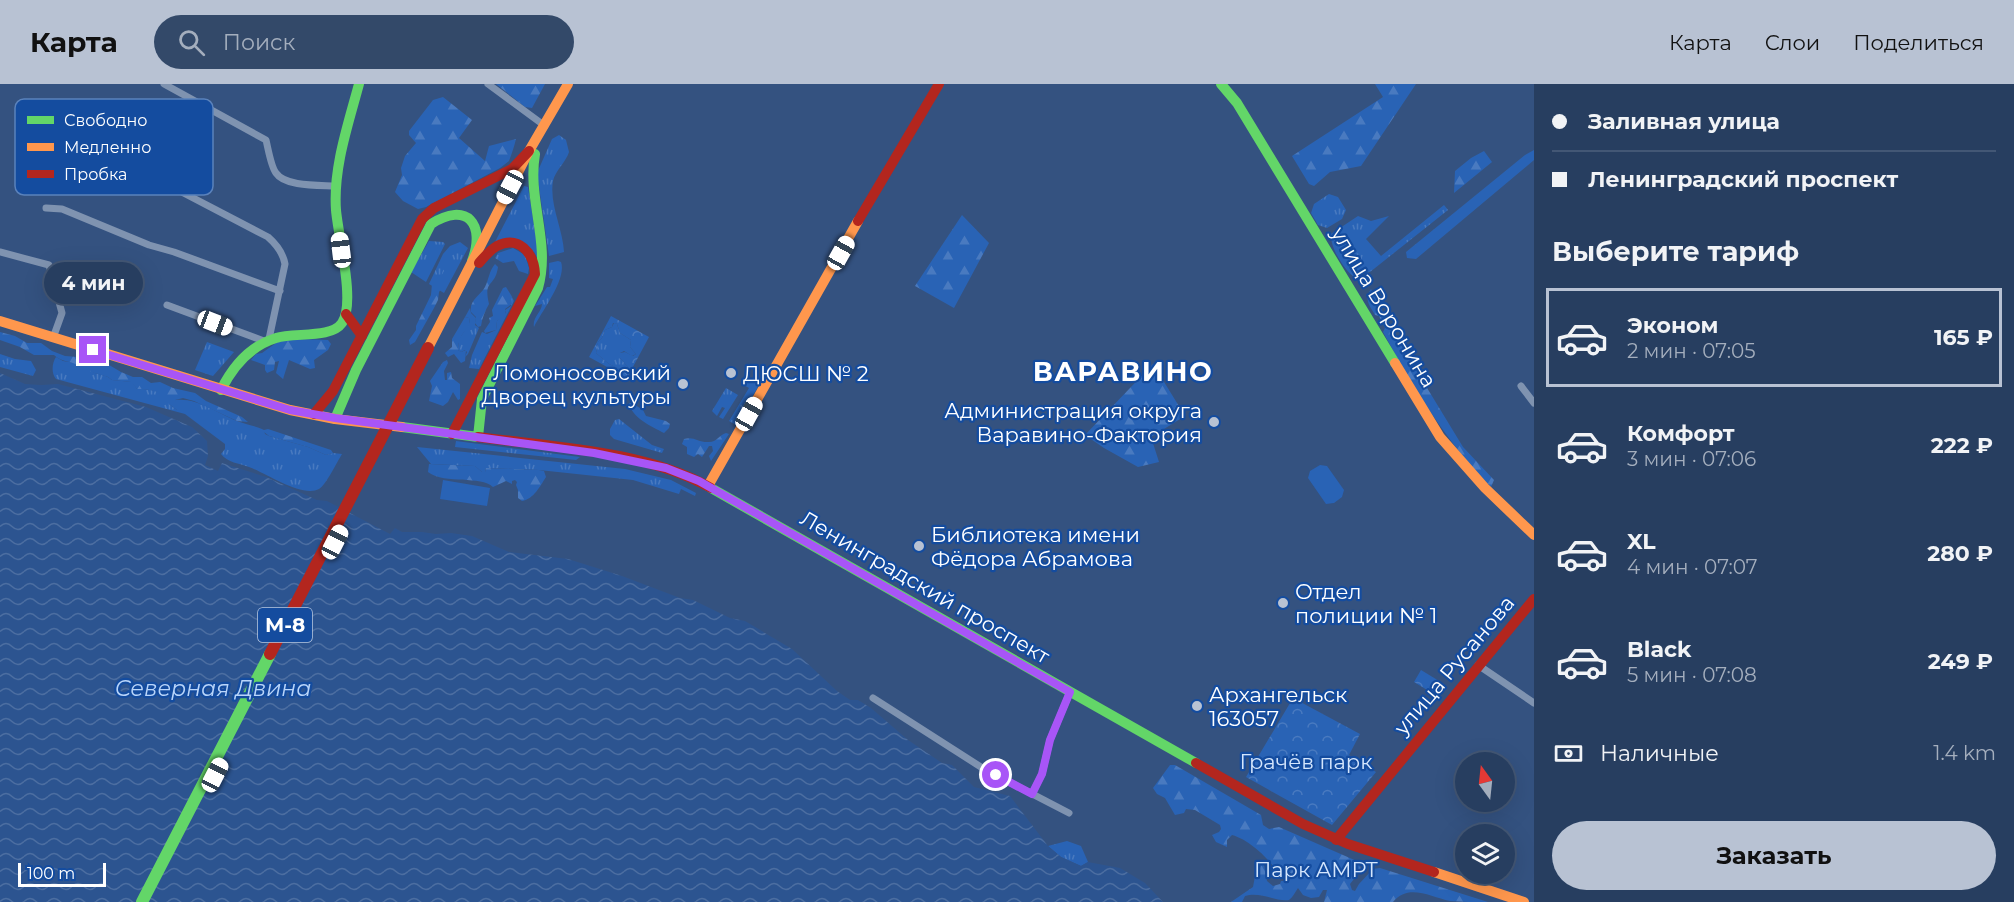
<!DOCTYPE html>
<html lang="ru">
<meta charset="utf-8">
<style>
:root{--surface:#273e60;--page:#334969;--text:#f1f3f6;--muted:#a4aebd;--line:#435775;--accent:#b8c2d3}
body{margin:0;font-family:Montserrat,sans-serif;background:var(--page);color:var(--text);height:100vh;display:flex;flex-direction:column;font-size:22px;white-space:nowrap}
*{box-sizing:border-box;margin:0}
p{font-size:20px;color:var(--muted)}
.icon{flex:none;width:33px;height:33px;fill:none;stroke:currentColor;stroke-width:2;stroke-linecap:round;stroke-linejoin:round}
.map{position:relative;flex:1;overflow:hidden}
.side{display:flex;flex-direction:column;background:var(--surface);width:480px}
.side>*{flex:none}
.banner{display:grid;align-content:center;height:132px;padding:0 18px;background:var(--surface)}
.needle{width:39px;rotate:345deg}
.fabs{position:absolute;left:1455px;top:668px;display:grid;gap:12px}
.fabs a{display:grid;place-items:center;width:60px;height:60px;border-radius:50%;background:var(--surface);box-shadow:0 6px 24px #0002,0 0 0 2px var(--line);font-size:30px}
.scale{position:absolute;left:18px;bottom:15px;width:88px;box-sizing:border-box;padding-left:6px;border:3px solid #fff;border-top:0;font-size:16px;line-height:21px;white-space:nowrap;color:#fff;-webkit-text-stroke:4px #144c9f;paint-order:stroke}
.end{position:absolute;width:27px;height:27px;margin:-14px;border:8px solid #a855f7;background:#fff;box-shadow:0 0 0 3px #fff}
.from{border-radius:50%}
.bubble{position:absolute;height:42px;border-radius:21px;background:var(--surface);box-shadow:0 6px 24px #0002,0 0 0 2px var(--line);font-size:20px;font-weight:700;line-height:42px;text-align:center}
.car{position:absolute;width:18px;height:36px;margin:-18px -9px;border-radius:8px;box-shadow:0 0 4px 2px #0007;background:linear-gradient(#fff 24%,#345 0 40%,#fff 0 76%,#345 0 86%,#fff 0)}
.banner b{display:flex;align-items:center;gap:21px;height:57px;font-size:22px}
.banner b+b{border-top:2px solid var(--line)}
.banner i{width:15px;height:15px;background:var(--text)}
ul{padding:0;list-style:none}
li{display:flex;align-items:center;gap:18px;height:99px;margin:0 12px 9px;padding:0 6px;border:3px solid transparent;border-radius:0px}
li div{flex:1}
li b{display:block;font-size:22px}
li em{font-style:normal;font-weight:700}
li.current{border-color:var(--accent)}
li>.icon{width:54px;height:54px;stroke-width:1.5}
h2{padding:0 18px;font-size:27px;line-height:72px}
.pay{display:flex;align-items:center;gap:15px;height:66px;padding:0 18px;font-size:22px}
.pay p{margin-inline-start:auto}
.primary-button{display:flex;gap:12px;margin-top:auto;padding:12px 18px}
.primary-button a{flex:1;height:69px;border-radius:36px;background:var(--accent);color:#111;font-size:24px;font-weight:700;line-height:69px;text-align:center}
header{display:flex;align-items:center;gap:36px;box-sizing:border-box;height:84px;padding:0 30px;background:var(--accent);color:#111}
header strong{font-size:28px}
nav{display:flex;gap:33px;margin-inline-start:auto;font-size:21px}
.search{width:420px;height:54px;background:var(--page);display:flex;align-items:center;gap:15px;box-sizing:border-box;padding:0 21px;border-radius:33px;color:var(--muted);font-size:22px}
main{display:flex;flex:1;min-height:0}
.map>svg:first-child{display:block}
</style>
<header>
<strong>Карта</strong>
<div class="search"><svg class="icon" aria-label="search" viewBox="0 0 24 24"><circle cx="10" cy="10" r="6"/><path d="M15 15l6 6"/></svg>Поиск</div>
<nav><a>Карта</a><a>Слои</a><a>Поделиться</a></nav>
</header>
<main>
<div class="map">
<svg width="1534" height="818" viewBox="0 0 1534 818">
<defs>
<pattern id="grass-tufts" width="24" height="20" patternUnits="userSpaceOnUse" patternTransform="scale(1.5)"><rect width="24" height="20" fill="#2963b5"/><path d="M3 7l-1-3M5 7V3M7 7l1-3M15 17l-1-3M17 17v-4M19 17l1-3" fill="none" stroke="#497ac0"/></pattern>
<pattern id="forest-firs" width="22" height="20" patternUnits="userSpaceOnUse" patternTransform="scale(1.5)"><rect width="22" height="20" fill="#2963b5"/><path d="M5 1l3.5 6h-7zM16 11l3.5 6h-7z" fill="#497ac0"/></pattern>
<pattern id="park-crowns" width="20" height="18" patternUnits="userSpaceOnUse" patternTransform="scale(1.5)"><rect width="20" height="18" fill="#2963b5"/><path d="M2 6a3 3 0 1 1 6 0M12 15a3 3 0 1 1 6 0" fill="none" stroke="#497ac0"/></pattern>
<pattern id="water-waves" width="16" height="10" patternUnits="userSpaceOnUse" patternTransform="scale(1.5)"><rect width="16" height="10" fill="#2c5490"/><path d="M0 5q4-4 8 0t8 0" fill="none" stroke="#4c6ea1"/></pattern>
</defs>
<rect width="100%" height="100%" fill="#345280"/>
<path fill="url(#grass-tufts)" d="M559 51 566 56 569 68C566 78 555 87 553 97 549 120 563 145 564 168L549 172 537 89 552 55Z
M1534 66V76L1416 175 1407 174 1406 168 1525 71Z
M524 102 528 103 540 179 534 168 495 158Z
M1329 110 1338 113 1346 126 1342 135 1327 144 1318 141 1311 129 1314 120Z
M1444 121 1448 126 1370 188 1353 192C1343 184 1330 163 1331 150L1358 132 1371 137 1389 132 1366 155 1381 172Z
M429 157 443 158 445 160 426 198 411 188Z
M460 158 468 164 444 209 429 200 443 170 450 162Z
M513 164 525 171 529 184 528 190 519 187 514 177 503 179 495 174 498 169Z
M558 177 561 178C567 195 542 227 534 243 532 233 542 228 542 220L535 222 547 203H550L553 195 549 194V179Z
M511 211 514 217 479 285 469 284 472 271 482 248 487 250 496 246 497 237 506 229 505 226 511 222Z
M470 224 471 229 476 234 475 241 479 244 468 270 465 273 467 268 465 266 461 268 458 266 459 255 470 239 469 234 465 233Z
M614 239 617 240 620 249 631 256 630 263 636 270 632 272 624 267 620 269V274L628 283 624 287 609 280 596 269 598 258 602 254 605 246 612 243Z
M207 258 234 268 213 292 195 286Z
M0 270 15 275 31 277 36 286 33 292 0 283Z
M56 273 63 277 87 281C92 293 104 288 112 296L132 298 137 305C148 305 159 306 169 313V320L177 326 175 316C196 313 218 329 237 337 247 341 253 341 264 346L265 350 269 352 308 363 326 371 333 369 342 370C337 378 326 401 319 405 302 414 266 389 249 383 239 379 228 379 221 370L225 365V360L185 330 56 295C51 289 52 279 56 273Z
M749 295 759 301 736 341 729 337 749 304 744 301Z
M726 304 738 311 723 335 719 333 725 324 722 323 717 332 712 327Z
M619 335 652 361 664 365 662 369 614 355 610 351V345L615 336Z
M456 357 580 373 576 376 455 363Z
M417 363 625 385 671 396 696 409 695 412 681 405 679 410 633 396 539 386 486 384 485 388H482L475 382 431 380Z
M1067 757 1081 762 1088 778 1081 782 1061 773 1048 762Z"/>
<path fill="url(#forest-firs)" d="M496 0H545L532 24 525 23Z
M1375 0H1416L1361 82 1330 88 1314 102 1309 100 1292 72 1383 13Z
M443 13 472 36 459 54 485 77 489 62 516 55C514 63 512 69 509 77L500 84 426 123 418 125 403 117 395 108 402 91 401 84 405 72 416 59 409 51V47L433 16Z
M1484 67 1492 78 1454 109 1455 87 1471 74Z
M962 131 989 159 954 224 915 202Z
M444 178 447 179 449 193 439 208 438 216 434 224 415 258 410 261 409 256 416 246V242L431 211 432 200 440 201V194L444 187 442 181Z
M495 180 498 183C495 204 483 195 489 220 485 227 482 234 481 242L478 243 475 239 476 233 471 228C469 216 480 212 485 203 489 195 489 187 495 180Z
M506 203 511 211 512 220 505 225 506 231 497 237 496 246 485 249 484 247 490 238 489 234 493 232 492 226 503 204Z
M1371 205 1393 248 1463 363 1494 396 1491 403C1447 359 1413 303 1383 248L1385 244 1379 232 1375 231C1369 221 1364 215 1371 205Z
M465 233 469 234 470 240C463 251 459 251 458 266L461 268 466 266 465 277 461 279 454 270 448 273 445 269 452 263V255Z
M0 248 15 252 27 259H41L52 267 65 272 78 273 86 278H104L121 288 133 293H142L151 299 160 298 173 304 195 309 206 317 242 333 248 338 237 337 194 317 183 314 175 316 180 323 177 326 169 320V314C159 307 149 305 137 305L131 298 112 296 108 293 91 288 86 281 80 283C72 276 62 279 54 271H34L20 263 0 256Z
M298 255 328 256 331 260 328 266 314 276 315 284 310 285 289 276 283 295 276 289 279 277 275 278 274 286 267 289 265 286V281L251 276 256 270 262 269 279 257Z
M447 276 448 279 444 287 445 296H447V289L451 288 452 294 460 300V315L458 316 453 308 448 318 443 322 429 317 432 302 430 297 443 278Z
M1153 280 1185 332 1151 353 1159 378 1138 383 1104 364 1085 351Z
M629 319H632L643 326 646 332 666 337 670 340 669 344 664 349C651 342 632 334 629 319Z
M268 345 331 366 333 369 326 371 308 363 269 352 264 348V346Z
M726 349 729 350 711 377 709 372 713 367 712 362H709L702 373 698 370 694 373 687 370V363L682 360 684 355C694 352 699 359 709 358 717 358 719 351 726 349Z
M429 380 475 382 482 388H485L486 384 539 386 544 387 546 393C540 402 534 415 522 417L518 414V406L516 401 517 398 515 396 512 397V400L506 397 493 403C481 391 446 401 428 388Z
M1170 681H1175L1261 731 1263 741 1269 745 1279 743 1359 778 1361 786 1350 800 1352 806 1355 807 1359 800 1373 785 1380 784 1488 818C1476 818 1462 818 1450 817 1431 813 1408 799 1393 818H1324L1327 806H1323L1319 813 1311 814 1303 811 1298 804C1295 808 1293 813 1289 816 1276 818 1260 807 1245 812L1242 818H1231L1253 803 1256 787 1260 780 1264 781 1267 797 1273 802 1280 800 1281 797H1289L1293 791 1287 786 1273 782C1264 770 1247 755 1232 751L1227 756V763L1216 758 1212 751 1219 748 1221 745 1220 741 1195 726 1186 725 1184 729 1175 731 1165 714 1157 710 1153 704Z"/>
<path fill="url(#park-crowns)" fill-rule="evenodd" d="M611 232 649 253 627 294 589 273ZM613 239 617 240 620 249 631 256 630 263 636 270 633 272 625 268 620 269V274L628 283 624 287 609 280 596 269 598 258 602 254 605 246 612 243Z
M1421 586 1444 600 1437 612 1414 598Z
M1293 614 1360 650 1349 671 1376 688 1332 741 1246 693Z"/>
<path fill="#2963b5" d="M1320 381 1327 382 1344 406 1342 413 1334 419 1326 420 1308 394 1310 387Z
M443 396 490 404 487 422 440 415Z"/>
<path fill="url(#water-waves)" d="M0 289 25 300 41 301 58 300 146 323 192 343 207 357 208 372 205 381 218 387 222 379 266 393 317 416 327 417 390 450 395 444 402 448H422L436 450 451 449 472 452 509 468 568 475 622 492 680 514 693 516 730 534 745 537 792 565 837 607 850 616H858L871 624 908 656 942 679 952 681 974 703 1010 712 1048 762 1061 773 1081 782 1088 778 1120 784 1145 799 1163 818H0Z"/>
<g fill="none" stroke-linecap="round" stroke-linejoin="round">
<path stroke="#7f93b0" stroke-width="7" d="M164 0 266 56C268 64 271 83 276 89 285 103 320 101 336 102
M488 0 545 42
M55 20 75 34 90 55 121 70 132 80 153 93 268 153C276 160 283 169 285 180L269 255
M46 124 62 125 149 161 174 168 280 207
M0 168 49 181 62 229 53 254
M167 221 264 257
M1521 302 1534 319
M1478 581 1534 619
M873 614 984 685 1069 729
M1032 710 1042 690 1050 656 1070 608"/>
<path stroke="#63d668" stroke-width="10" d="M1221 0 1237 19 1395 279
M221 306C233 282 250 262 276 254 294 248 331 255 342 239 356 219 338 152 336 126 333 84 348 41 359 0
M335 335 356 286 431 140C467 117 486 140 472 177
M402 343 478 353 482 315 538 204C551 159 527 115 535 70
M711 404 1196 679"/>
<path stroke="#ff974d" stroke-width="10" d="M0 237 290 326 335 335 402 343
M428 264 529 67 568 0
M1395 279 1440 353 1485 404 1534 451
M708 402 858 137
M1434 788 1524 818"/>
<path stroke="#b3261e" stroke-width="10" d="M858 137 939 0
M346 230 362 252
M314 330 333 307 422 135 434 124 512 85 529 67
M452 350 535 190C534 169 519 151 497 162 490 166 484 173 479 179
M478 353C553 363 644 366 711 404
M1196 679 1303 740 1348 760 1434 788
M1336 756 1534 515"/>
<path stroke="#63d668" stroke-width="12" d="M142 818 270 570"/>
<path stroke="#b3261e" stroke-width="12" d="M270 570 428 264"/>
</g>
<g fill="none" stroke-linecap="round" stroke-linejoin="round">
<path stroke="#a855f7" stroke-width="8" d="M93 266 290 326 335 334 594 369 666 384 699 397 1070 608 1050 656 1042 690 1032 710 996 691"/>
</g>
<g fill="#b8c2d3" stroke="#144c9f" stroke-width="2">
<circle cx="731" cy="289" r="6"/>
<circle cx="683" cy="300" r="6"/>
<circle cx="1214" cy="338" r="6"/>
<circle cx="919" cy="462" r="6"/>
<circle cx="1283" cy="519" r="6"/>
<circle cx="1197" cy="622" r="6"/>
</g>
<g text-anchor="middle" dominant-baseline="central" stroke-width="4.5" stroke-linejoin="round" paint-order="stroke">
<rect fill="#144c9f" stroke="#b8c9e2" stroke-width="1.5" x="258" y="524" width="54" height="34" rx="4.5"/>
<g font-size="20" font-weight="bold" fill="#fff">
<text x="285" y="541">М-8</text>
</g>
<g font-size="21" fill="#fff" stroke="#144c9f">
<text transform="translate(1384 223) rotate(59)">улица Воронина</text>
<text transform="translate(925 503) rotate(30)">Ленинградский проспект</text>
<text transform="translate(1454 581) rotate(-50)">улица Русанова</text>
</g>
<g font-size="21" fill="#fff" stroke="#144c9f" text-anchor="start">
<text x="671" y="288" text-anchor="end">Ломоносовский<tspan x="671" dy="24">Дворец культуры</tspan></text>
<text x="743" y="289">ДЮСШ № 2</text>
<text x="1202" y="326" text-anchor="end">Администрация округа<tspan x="1202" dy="24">Варавино-Фактория</tspan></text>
<text x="931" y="450">Библиотека имени<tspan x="931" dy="24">Фёдора Абрамова</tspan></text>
<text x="1295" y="507">Отдел<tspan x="1295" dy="24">полиции № 1</tspan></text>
<text x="1209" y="610">Архангельск<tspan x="1209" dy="24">163057</tspan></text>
</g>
<g font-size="21" fill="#d4e6fd" stroke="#144c9f">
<text x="1306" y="677">Грачёв парк</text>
<text x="1316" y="785">Парк АМРТ</text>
</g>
<g font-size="22" font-style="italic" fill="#b9d5fa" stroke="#144c9f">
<text x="213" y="604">Северная Двина</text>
</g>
<g font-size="27" font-weight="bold" letter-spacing="1.5" fill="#fff" stroke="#144c9f">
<text x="1123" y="287">ВАРАВИНО</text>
</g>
</g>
<rect x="15" y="15" width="198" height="96" rx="9" fill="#144c9f" stroke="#5a82bc" stroke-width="1.5"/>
<rect x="27" y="32" width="27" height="8" fill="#63d668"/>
<rect x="27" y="59" width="27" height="8" fill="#ff974d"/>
<rect x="27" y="86" width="27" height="8" fill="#b3261e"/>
<g font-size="16" fill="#fff">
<text x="64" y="42">Свободно</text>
<text x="64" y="69">Медленно</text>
<text x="64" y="96">Пробка</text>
</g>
</svg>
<div class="fabs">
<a><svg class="needle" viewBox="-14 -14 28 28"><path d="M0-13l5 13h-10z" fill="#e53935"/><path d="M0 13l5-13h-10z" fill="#a4aebd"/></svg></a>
<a><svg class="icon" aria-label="layers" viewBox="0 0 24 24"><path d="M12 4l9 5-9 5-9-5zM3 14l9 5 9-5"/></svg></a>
</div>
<div class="scale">100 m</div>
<i class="end from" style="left:996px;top:691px"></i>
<i class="end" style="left:93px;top:266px"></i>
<div class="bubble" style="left:44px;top:178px;width:99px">4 мин</div>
<i class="car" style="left:510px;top:103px;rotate:208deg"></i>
<i class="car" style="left:341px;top:166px;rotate:353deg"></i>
<i class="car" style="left:841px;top:169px;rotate:29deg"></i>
<i class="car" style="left:215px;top:239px;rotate:111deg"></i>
<i class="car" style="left:749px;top:330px;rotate:29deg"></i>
<i class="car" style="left:335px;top:458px;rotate:27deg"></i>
<i class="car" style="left:215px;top:691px;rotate:27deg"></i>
</div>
<section class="side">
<div class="banner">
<b><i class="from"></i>Заливная улица</b>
<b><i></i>Ленинградский проспект</b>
</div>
<h2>Выберите тариф</h2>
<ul>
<li class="current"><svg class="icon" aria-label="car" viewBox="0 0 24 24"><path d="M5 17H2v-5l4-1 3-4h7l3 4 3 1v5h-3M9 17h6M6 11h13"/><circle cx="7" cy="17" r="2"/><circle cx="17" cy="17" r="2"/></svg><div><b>Эконом</b><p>2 мин · 07:05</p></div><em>165 ₽</em></li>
<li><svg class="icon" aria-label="car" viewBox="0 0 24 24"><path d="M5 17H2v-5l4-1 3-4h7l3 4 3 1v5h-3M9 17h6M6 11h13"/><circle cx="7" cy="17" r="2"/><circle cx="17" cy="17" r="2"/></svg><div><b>Комфорт</b><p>3 мин · 07:06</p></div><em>222 ₽</em></li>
<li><svg class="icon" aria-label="car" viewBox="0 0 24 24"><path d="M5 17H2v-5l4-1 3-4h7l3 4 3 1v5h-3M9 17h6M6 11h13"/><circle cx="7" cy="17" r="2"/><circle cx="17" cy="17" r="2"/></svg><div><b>XL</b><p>4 мин · 07:07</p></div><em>280 ₽</em></li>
<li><svg class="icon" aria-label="car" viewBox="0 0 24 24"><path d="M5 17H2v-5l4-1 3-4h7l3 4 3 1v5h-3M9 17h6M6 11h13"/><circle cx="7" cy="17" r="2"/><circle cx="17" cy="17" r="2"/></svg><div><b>Black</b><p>5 мин · 07:08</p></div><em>249 ₽</em></li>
</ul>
<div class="pay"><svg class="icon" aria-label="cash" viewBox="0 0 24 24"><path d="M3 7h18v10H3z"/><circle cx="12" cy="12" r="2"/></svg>Наличные<p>1.4 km</p></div>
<div class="primary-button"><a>Заказать</a></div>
</section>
</main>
